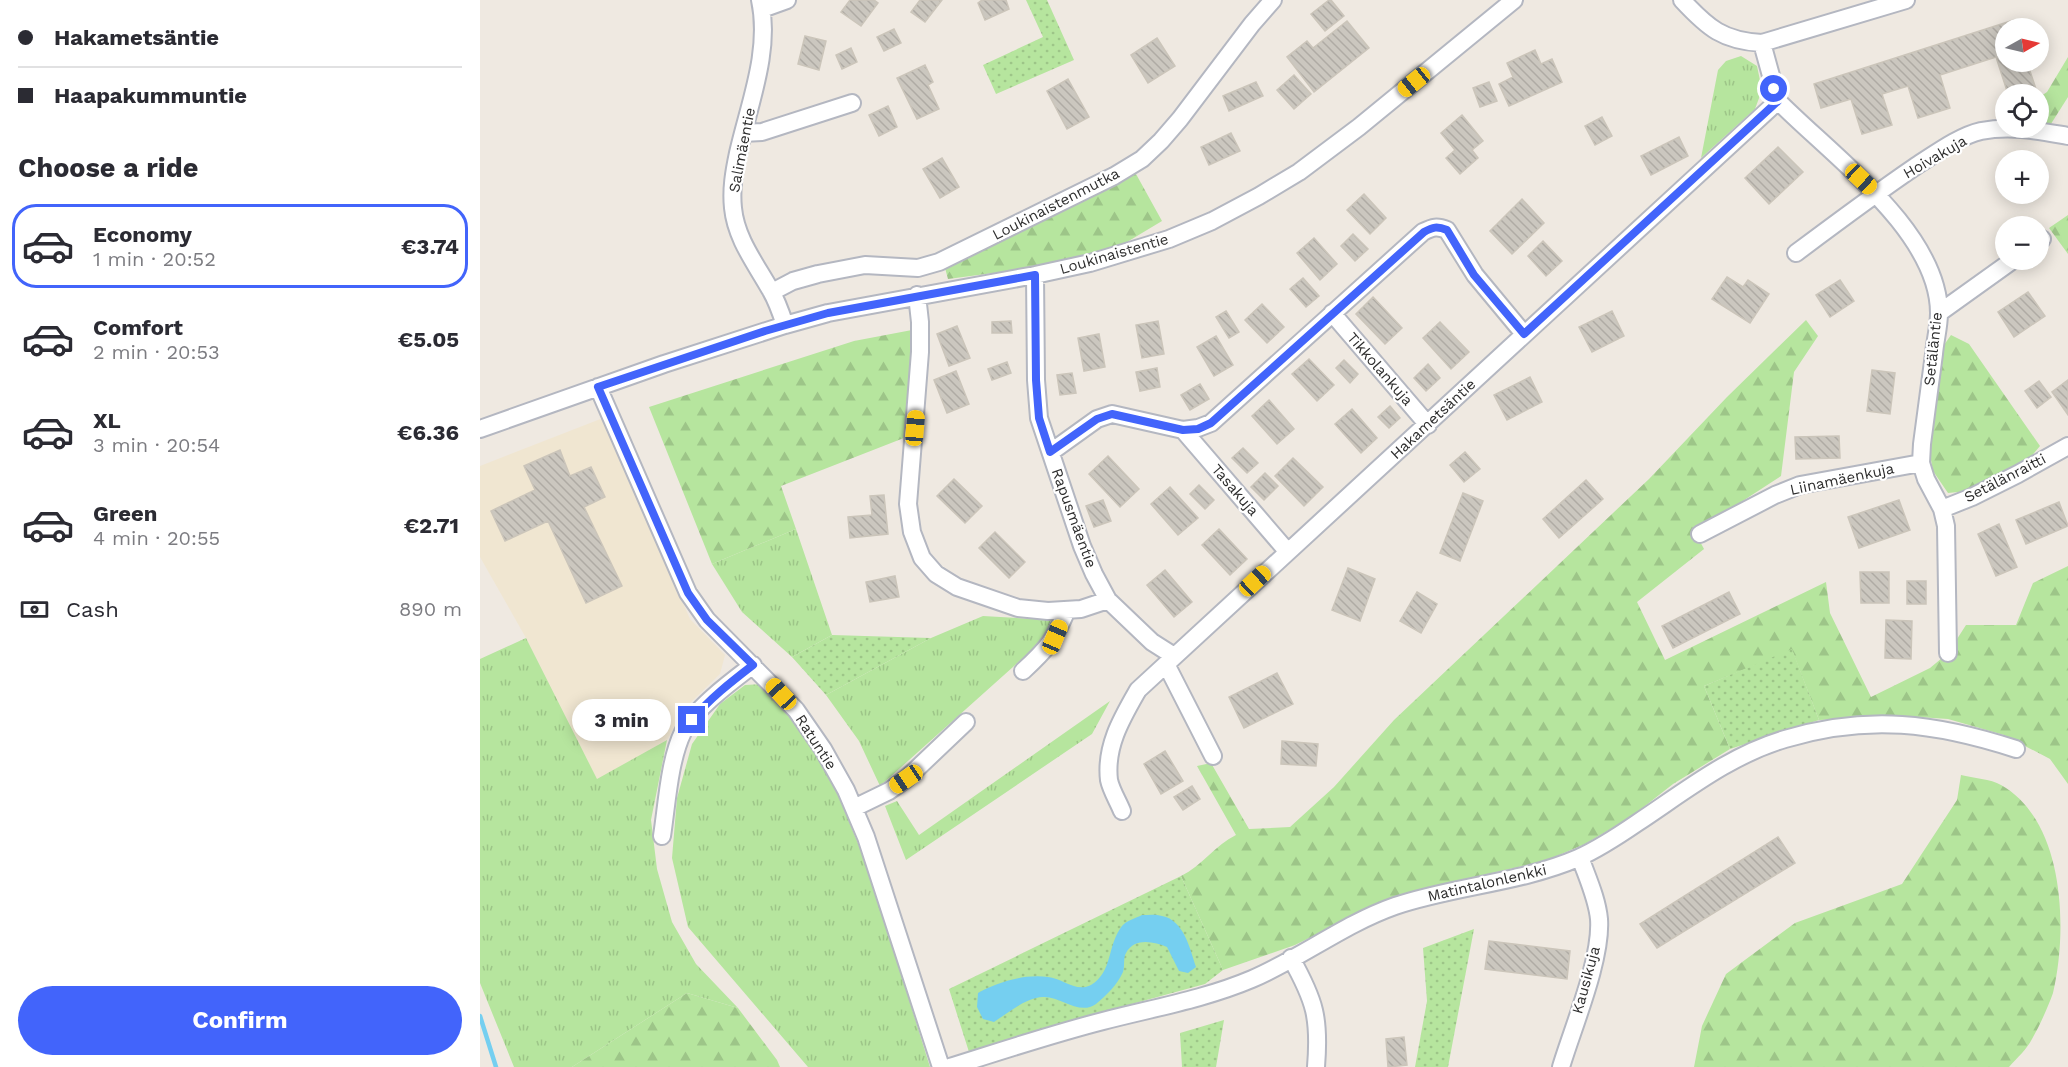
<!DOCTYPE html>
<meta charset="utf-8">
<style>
:root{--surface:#fff;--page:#f7f7f7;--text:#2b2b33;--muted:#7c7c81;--line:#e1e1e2;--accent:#4264fb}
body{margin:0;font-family:"Work Sans",sans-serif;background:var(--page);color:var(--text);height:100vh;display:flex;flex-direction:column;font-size:22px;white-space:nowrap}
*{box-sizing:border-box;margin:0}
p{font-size:20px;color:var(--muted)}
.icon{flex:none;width:33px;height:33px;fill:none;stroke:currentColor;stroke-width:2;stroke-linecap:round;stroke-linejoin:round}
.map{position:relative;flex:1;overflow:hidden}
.details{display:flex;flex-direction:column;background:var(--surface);width:480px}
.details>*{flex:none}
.guide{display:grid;align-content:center;height:132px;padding:0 18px;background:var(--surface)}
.needle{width:39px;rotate:82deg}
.fabs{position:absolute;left:1515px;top:18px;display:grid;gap:12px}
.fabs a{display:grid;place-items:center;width:54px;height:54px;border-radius:50%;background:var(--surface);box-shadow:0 3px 15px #0003;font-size:30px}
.end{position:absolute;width:27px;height:27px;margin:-14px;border:8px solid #4264fb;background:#fff;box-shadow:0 0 0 3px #fff}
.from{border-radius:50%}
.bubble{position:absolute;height:42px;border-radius:21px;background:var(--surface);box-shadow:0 3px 15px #0003;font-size:20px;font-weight:700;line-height:42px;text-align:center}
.car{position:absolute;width:18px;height:36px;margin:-18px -9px;border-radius:8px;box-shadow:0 0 4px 2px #0007;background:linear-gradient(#f5c518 24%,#345 0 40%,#f5c518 0 76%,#345 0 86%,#f5c518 0)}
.guide b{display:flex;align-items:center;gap:21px;height:57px;font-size:22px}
.guide b+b{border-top:2px solid var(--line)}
.guide i{width:15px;height:15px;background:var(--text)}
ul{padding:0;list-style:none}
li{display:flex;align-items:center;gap:18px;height:84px;margin:0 12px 9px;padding:0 6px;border:3px solid transparent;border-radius:24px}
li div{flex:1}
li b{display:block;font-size:22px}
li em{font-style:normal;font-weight:700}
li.active{border-color:var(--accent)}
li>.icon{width:54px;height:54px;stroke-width:1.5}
h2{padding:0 18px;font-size:27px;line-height:72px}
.pay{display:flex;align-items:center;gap:15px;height:66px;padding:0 18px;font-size:22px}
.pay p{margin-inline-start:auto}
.button{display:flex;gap:12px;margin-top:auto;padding:12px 18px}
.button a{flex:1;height:69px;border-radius:36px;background:var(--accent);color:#fff;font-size:24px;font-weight:700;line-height:69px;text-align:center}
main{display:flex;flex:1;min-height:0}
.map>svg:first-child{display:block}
</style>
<main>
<section class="details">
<div class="guide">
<b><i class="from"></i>Hakametsäntie</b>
<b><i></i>Haapakummuntie</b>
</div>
<h2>Choose a ride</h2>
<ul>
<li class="active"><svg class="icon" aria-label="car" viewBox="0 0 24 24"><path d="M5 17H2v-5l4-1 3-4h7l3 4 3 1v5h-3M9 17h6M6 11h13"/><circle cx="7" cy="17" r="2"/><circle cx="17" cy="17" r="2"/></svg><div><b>Economy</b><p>1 min · 20:52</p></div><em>€3.74</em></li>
<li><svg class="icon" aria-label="car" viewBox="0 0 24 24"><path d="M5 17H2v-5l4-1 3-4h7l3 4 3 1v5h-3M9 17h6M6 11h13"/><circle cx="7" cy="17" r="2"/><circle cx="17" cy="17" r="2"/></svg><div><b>Comfort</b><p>2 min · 20:53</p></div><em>€5.05</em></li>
<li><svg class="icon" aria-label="car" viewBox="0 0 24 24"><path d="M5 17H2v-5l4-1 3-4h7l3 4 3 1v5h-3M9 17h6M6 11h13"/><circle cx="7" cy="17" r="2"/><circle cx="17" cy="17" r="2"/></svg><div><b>XL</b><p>3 min · 20:54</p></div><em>€6.36</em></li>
<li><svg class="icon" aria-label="car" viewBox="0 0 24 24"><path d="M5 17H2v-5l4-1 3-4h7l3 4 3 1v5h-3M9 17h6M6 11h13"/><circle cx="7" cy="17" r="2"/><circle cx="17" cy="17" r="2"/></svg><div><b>Green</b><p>4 min · 20:55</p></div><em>€2.71</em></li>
</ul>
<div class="pay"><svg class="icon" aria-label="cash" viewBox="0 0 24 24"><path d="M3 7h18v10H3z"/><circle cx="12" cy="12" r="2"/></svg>Cash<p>890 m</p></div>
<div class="button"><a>Confirm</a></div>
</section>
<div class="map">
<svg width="1588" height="1067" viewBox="0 0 1588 1067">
<defs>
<pattern id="grass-tufts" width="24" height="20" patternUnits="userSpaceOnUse" patternTransform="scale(1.5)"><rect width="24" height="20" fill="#b6e59e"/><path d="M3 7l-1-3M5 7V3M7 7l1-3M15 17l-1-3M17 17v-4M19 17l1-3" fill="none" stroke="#9dc588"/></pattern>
<pattern id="forest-firs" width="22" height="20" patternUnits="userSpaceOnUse" patternTransform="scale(1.5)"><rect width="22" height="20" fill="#b6e59e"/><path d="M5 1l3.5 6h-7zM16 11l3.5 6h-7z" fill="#9dc588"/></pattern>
<pattern id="park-dots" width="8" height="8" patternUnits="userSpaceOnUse" patternTransform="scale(1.5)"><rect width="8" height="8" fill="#b6e59e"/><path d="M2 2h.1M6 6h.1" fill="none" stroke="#9dc588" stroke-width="1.8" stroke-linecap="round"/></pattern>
<pattern id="building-back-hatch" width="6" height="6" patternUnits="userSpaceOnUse" patternTransform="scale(1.5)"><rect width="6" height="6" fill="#cbc7bf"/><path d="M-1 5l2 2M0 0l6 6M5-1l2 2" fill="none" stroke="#afaba4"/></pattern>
</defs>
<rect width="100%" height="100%" fill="#efe9e1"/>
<path fill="#f0e6d1" d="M123 418 210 619 245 655 240 674 208 705 187 740 117 780 46 638 0 557V466Z"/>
<path fill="url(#grass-tufts)" d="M1261 56 1277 66 1282 90 1275 109 1221 158 1238 70 1246 61Z
M316 529 352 635 312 657 262 612 232 564Z
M503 616 571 620 562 641 400 786 379 741 346 695 451 638Z
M46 638 117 779 187 740 171 820 177 869 192 922 216 964 258 1008 207 993 92 1067H34L0 983V659Z
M283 684 327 735 356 790 389 870 450 1067H328L208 927 192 858 197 798 212 744 240 704 265 685Z
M630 701 612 734 426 860 405 806 417 801 439 835Z"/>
<path fill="url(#forest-firs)" d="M1588 57V97L1569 127 1559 120 1558 98 1567 92Z
M656 174 682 221 642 245 560 267 468 279 465 268Z
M1588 215V254L1569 228Z
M1326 320 1338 336 1314 372 1301 476 1215 532 1224 549 1157 602 1185 660 1346 582 1350 613 1391 697 1450 668 1468 653 1486 625H1536L1553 583 1588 566V784L1570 759 1524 735 1468 719 1423 716 1339 720 1312 650 1224 686 1250 749 1193 784 1151 817 1105 844 1065 861 942 889 886 910 815 945 743 970 701 876C722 866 735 845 756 835L717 766 731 763 769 829 810 827 854 787 914 720 1169 479 1247 397Z
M432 330 429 436 301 486 316 529 232 564 169 407 374 341Z
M1471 335 1489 344 1560 446 1550 458 1488 491 1468 493 1453 471 1447 438 1464 345Z
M1481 775C1493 778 1511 779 1521 785 1585 821 1588 930 1573 993 1568 1007 1560 1025 1552 1039 1547 1049 1537 1058 1529 1067H1214L1222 1026 1246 974 1315 923 1422 884 1477 800Z
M207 993 258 1008 297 1060 300 1067H92Z"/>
<path fill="url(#park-dots)" d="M546 0H567L594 60 516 94 503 65 563 37Z
M352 635 451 638 346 695 312 657Z
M1312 649 1339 720 1250 749 1224 686Z
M701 876 743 970 725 984 586 1022 489 1052 469 989Z
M994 929 968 1067H935L947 1001 943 948Z
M744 1020 736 1067H702L700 1033Z"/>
<path fill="#75cff0" d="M662 915C668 915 676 914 682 916 704 920 710 949 716 967L708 973 699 971 687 947C674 942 655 937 646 953 643 958 645 966 643 972 637 985 627 995 616 1004 599 1016 581 996 563 997 545 998 528 1013 514 1022L503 1019 497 1007 498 993C518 982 543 974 568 977 582 978 596 993 611 985 633 972 627 945 642 926 646 921 656 918 662 915Z"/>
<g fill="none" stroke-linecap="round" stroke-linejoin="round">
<path stroke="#75cff0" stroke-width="4.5" d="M0 1016 16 1067"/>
</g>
<path fill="url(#building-back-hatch)" stroke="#cbc5ba" stroke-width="1.5" d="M370 0H394L398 3 381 26 361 12Z
M440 0H462L445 22 431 12Z
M502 0H526L529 9 505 20 498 3Z
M849 0H851L864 16 845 31 831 14Z
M1534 20 1537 28H1526V62H1547L1556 89 1538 94H1528L1516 57 1460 75 1470 108 1438 118 1428 86 1402 94 1412 125 1382 134 1371 99 1341 108 1334 84Z
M867 21 889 48 834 92 807 57 827 41 833 48Z
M414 29 421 43 404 51 397 37Z
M325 36 346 41 339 70 318 64Z
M677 38 695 66 668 83 651 55Z
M371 48 377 62 362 69 356 55Z
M1055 50 1061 64 1072 59 1082 82 1029 106 1019 84 1033 77 1027 63Z
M445 65 453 82 448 85 459 109 437 119 417 78Z
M814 75 831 94 814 109 797 90Z
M588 79 609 117 587 129 567 91Z
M776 82 783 96 749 111 743 96Z
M1009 82 1017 101 1000 107 993 88Z
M408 106 417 127 399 136 389 115Z
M982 115 1003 141 992 150 998 158 980 174 966 158 975 150 961 133Z
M1122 117 1132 136 1115 145 1105 126Z
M751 133 760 151 729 165 721 147Z
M1199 137 1208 156 1171 175 1161 156Z
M1298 147 1323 172 1289 204 1265 178Z
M462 158 479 187 460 198 443 169Z
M884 194 906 218 890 234 867 210Z
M1042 199 1064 223 1032 254 1010 231Z
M873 234 888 249 875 261 861 246Z
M834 238 857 264 840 280 817 253Z
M1063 241 1082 261 1066 276 1048 256Z
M1247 277 1263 287 1268 280 1289 294 1270 323 1232 299Z
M823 278 839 296 826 307 810 289Z
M1360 280 1374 301 1350 317 1336 295Z
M1548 292 1565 316 1534 337 1518 312Z
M893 297 922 328 905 344 876 314Z
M782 304 804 327 787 343 765 320Z
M746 311 759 332 749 338 736 317Z
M1132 311 1144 336 1112 352 1099 327Z
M531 321 532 333H512V322Z
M678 321 684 354 662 358 656 325Z
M960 322 989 352 971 369 943 338Z
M477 326 490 358 469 366 457 334Z
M619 334 625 367 604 371 598 338Z
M736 336 753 365 734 376 717 347Z
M829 359 854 385 837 401 812 374Z
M864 360 878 374 870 383 856 368Z
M527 362 531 373 512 380 508 369Z
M948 364 960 378 946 391 934 378Z
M677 368 680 387 660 391 656 372Z
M1392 370 1415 373 1410 414 1387 411Z
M476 371 489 404 467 413 454 380Z
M592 373 596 393 580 395 577 375Z
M1050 377 1062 402 1027 420 1014 395Z
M1588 380V415L1572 392Z
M1559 381 1571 397 1557 408 1545 391Z
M720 384 729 399 710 410 701 395Z
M789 400 814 429 797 444 772 416Z
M910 406 920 418 909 428 898 417Z
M872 409 897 438 881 453 855 424Z
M1359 436 1360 458 1316 459 1315 437Z
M763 448 778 463 767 473 752 458Z
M80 450 90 476 111 467 125 497 104 507 142 586 106 603 68 521 25 541 11 511 55 490 44 466Z
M985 452 1000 469 984 482 970 465Z
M628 456 659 489 640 507 609 474Z
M813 458 843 487 824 506 795 476Z
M785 473 798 486 784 500 771 487Z
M474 479 502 506 485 523 457 496Z
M1106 480 1123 499 1079 538 1063 519Z
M719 485 734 500 725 509 710 494Z
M690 487 718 518 698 535 671 504Z
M983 493 1003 501 980 561 960 553Z
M404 495 408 534 370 538 368 517 392 515 390 496Z
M623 500 631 521 614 527 606 506Z
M1419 500 1430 530 1379 548 1368 517Z
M1579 502 1588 526 1546 544 1536 520Z
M1519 524 1537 567 1516 576 1498 534Z
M739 529 767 559 750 575 722 545Z
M515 532 545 562 529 578 499 548Z
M868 568 895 579 880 621 852 610Z
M685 570 712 602 694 617 667 585Z
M1380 572H1409V603H1381Z
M415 576 419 597 390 602 386 582Z
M1427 581H1446V604H1427Z
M937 592 957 604 941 633 920 621Z
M1249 592 1260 614 1193 648 1182 626Z
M1406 620 1432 621 1431 659 1405 658Z
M797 673 813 704 764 728 749 697Z
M802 741 838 744 836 766 801 764Z
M685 751 703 781 681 794 664 764Z
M712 786 720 799 703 810 694 797Z
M1298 837 1315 863 1177 948 1160 924Z
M1009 941 1090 951 1087 979 1005 969Z
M924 1037 927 1065 908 1067 906 1039Z"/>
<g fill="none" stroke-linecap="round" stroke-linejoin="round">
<g stroke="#b4b7c1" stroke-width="20">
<path id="minor" d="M280 0C291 51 269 104 258 153 254 172 251 189 253 208 256 239 276 264 291 291 297 301 301 313 305 325
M1202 0C1228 28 1243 41 1282 43L1426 0
M282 9 307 0
M1298 101C1350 154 1459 232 1459 313 1459 327 1455 341 1454 354 1450 384 1446 414 1442 444L1441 463 1446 479 1462 509 1466 526 1468 653
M263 133 282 132 372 103
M1558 241 1562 239
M1316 253C1356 223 1395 194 1436 166 1455 154 1479 136 1501 131 1531 125 1559 131 1588 136
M555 275 556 380 559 418 602 546 614 574 628 600 672 642 694 656
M292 292 313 281 338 274 385 265 438 268 459 262 634 176 662 159 681 141 700 119 772 24 793 0
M437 295 440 322V352L428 504 432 532 442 558 456 574 477 587 538 608 568 611 601 609 628 600
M852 313 948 425
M1459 313 1533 260
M118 387 208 593 227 620 316 710 343 749 366 790 386 837 461 1067
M0 429 184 364 305 325 348 313 555 275 610 263 689 239 732 221 779 196 819 172 879 127 1034 0
M703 430 807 551
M571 452 617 419 632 414 703 430 718 428 731 423 943 232C953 227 957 226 967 230L995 275 1044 334
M1462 509 1492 497 1538 474 1588 446
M1220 534 1295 495 1320 485 1441 463
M686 664 733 756
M543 671C568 648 574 640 587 610
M374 808 409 791 426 779 486 722
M642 811C638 801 631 790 629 780 625 746 642 718 658 690L1298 101 1282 43
M182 836C187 804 189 761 203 732 215 708 252 681 273 665
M811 958C835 1001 840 1018 836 1067
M470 1067C521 1051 572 1034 623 1021 673 1008 725 999 772 979 821 958 864 924 915 906 974 886 1040 883 1098 858 1118 849 1138 836 1157 823 1204 792 1250 755 1305 739 1388 714 1456 723 1536 749
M1081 1067C1093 1027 1122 959 1119 919 1117 898 1107 877 1100 857"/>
</g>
<use href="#minor" stroke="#fff" stroke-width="16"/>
</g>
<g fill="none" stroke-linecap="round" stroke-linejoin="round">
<path stroke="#4264fb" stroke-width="8" d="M212 720C229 699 251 682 273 665L227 620 208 593 118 387 285 331 348 313 555 275 556 380 559 418 570 452 617 419 632 414 703 430 718 429 731 423 944 232C953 227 957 226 967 230L994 275 1044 334 1298 101 1294 89"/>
</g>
<g text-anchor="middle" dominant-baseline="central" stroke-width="4.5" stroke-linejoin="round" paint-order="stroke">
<g font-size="15" fill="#2e2e2e" stroke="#fff">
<text transform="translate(262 150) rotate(-79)">Salimäentie</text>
<text transform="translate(1455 157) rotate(-30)">Hoivakuja</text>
<text transform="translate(576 204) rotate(-27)">Loukinaistenmutka</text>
<text transform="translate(634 254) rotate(-16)">Loukinaistentie</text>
<text transform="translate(1453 349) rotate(-84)">Setäläntie</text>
<text transform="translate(900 369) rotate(49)">Tikkolankuja</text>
<text transform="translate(953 419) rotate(-43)">Hakametsäntie</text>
<text transform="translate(1525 478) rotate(-27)">Setälänraitti</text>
<text transform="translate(1362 479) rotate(-12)">Liinamäenkuja</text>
<text transform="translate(755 490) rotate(49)">Tasakuja</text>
<text transform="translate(594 518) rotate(70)">Rapusmäentie</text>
<text transform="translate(336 742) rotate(57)">Ratuntie</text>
<text transform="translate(1007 883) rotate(-13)">Matintalonlenkki</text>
<text transform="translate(1106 980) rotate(-75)">Kausikuja</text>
</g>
</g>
</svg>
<div class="fabs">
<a><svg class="needle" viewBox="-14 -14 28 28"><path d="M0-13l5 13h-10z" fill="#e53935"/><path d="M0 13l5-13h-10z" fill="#7c7c81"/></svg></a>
<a><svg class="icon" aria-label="locate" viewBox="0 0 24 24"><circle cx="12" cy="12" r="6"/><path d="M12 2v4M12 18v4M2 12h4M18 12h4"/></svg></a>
<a>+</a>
<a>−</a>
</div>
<i class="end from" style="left:1294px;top:89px"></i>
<i class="end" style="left:212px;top:720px"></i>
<div class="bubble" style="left:92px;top:699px;width:99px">3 min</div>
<i class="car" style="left:934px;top:82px;rotate:231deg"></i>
<i class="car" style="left:1381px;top:179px;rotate:133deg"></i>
<i class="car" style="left:435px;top:428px;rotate:5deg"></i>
<i class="car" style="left:775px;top:581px;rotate:47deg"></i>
<i class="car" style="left:575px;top:637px;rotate:23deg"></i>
<i class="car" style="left:301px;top:694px;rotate:317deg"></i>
<i class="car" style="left:426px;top:779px;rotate:236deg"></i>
</div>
</main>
